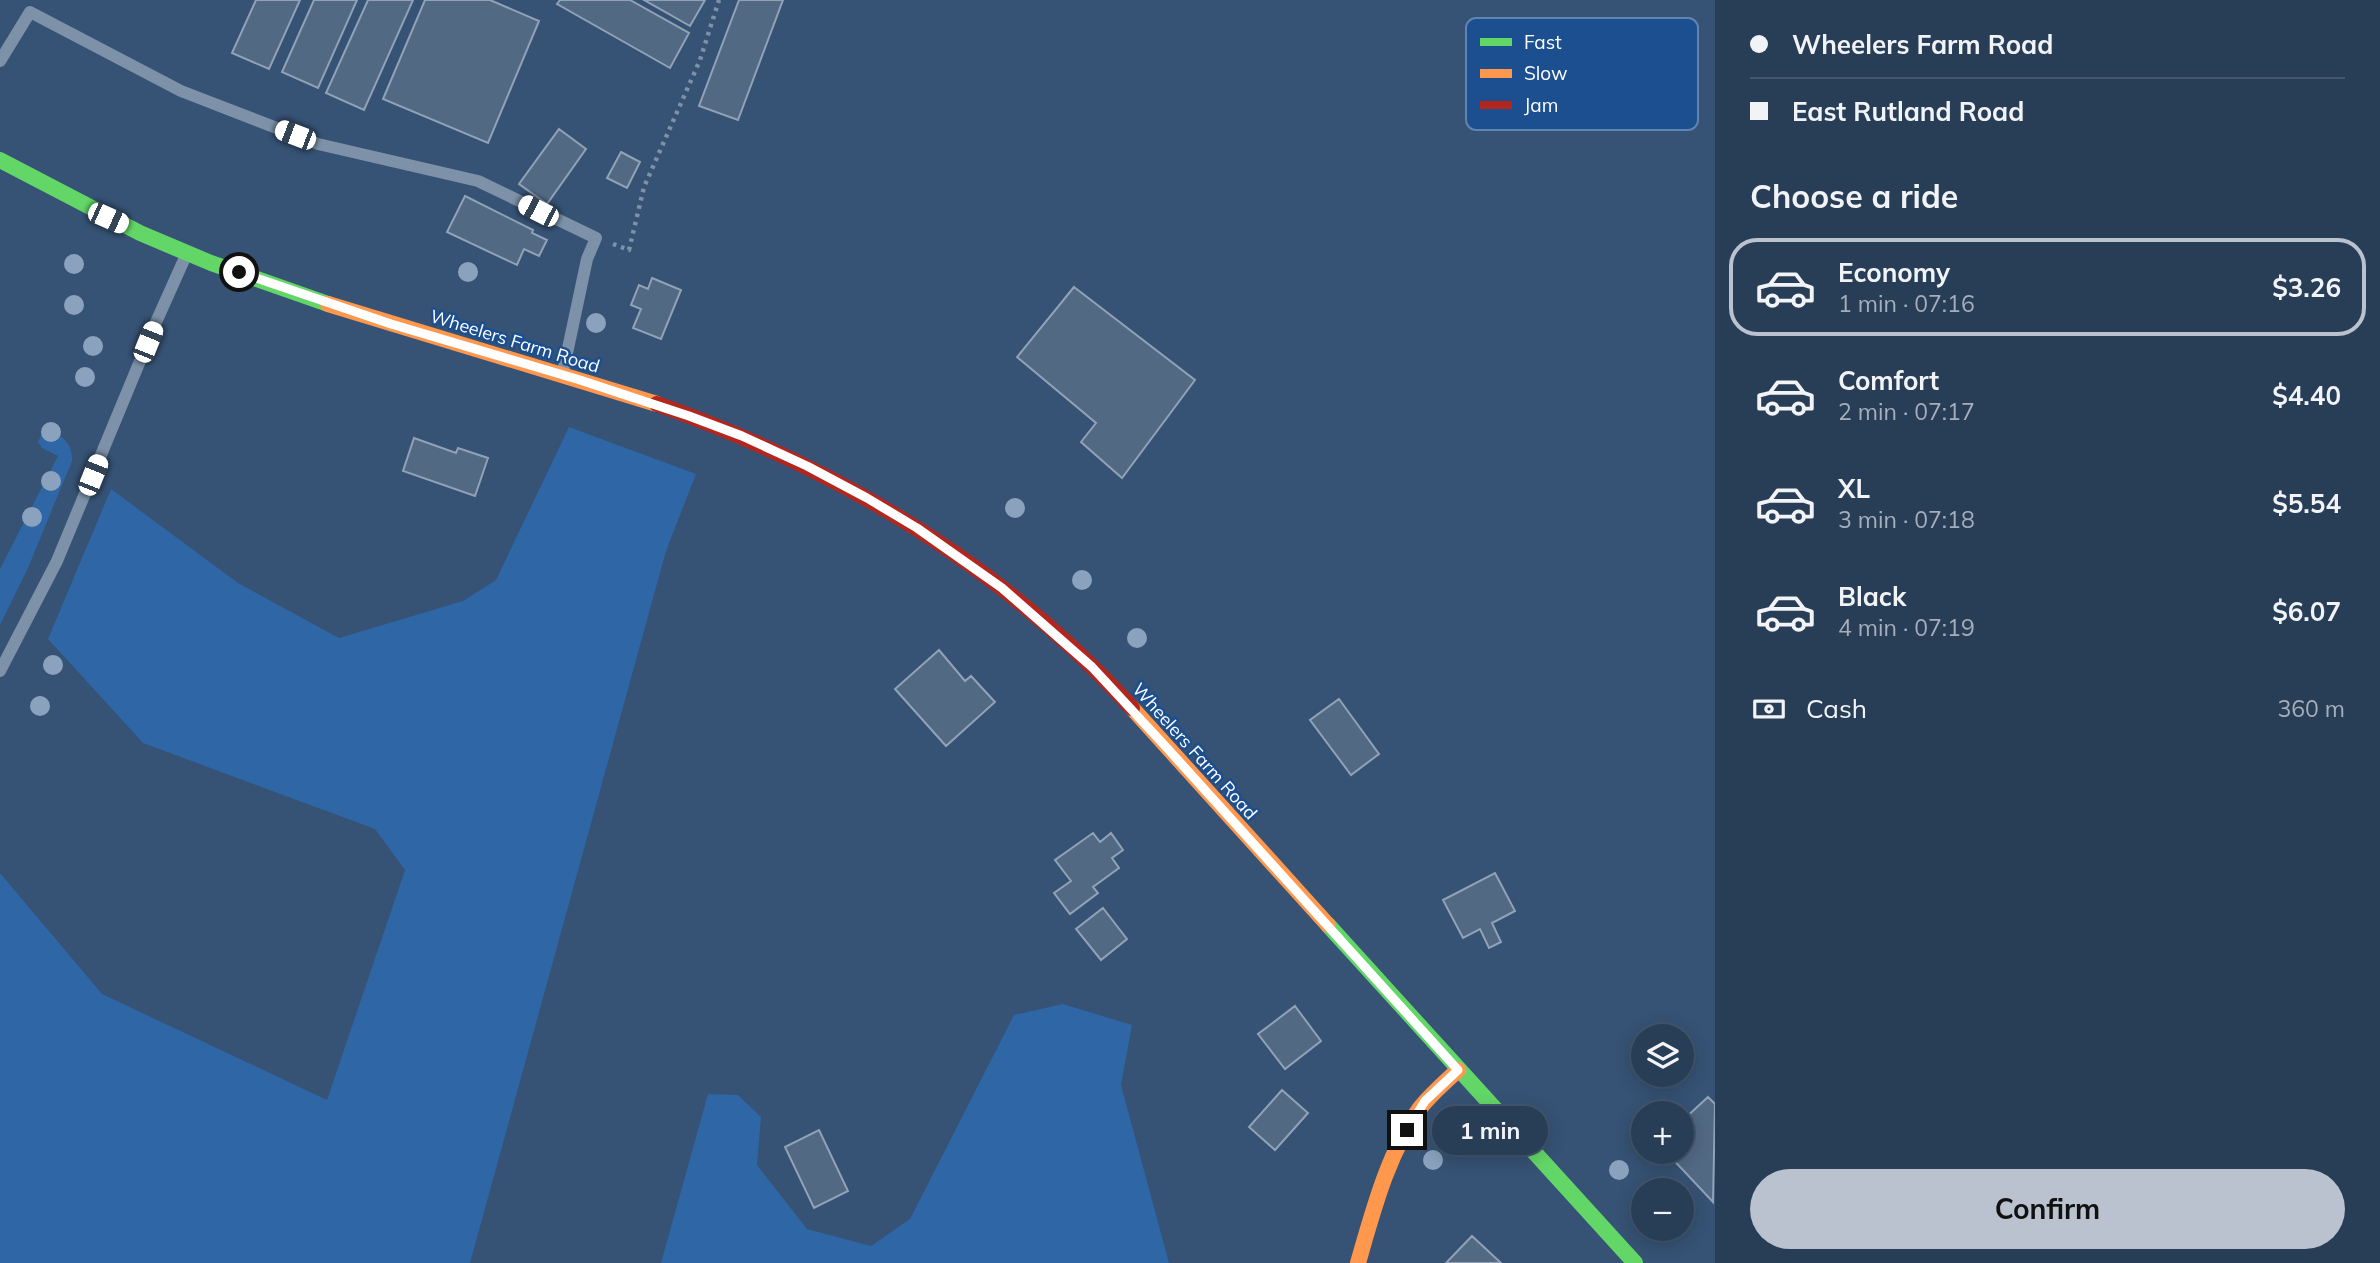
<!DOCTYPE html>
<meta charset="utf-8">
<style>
:root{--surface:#283e57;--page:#30455d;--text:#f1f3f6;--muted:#a5aeba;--line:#44576d;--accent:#b9c2ce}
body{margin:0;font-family:Mulish,sans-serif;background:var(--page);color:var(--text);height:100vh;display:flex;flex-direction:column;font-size:26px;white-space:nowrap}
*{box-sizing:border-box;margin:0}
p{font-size:23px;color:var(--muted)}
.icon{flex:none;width:38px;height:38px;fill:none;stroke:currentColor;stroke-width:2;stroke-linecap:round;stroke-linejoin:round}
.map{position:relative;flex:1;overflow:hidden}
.sheet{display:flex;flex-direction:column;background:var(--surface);width:665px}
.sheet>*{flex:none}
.guide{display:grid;align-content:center;height:154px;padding:0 35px;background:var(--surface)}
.tools{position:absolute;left:1631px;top:1024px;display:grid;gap:14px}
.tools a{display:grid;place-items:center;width:63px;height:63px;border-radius:50%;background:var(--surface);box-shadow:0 4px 18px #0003,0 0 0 2px var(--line);font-size:35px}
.end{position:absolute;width:32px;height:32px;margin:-16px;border:9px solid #fff;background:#111;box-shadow:0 0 0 4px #111}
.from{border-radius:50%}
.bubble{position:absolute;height:49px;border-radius:24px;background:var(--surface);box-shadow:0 4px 18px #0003,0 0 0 2px var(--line);font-size:23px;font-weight:700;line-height:49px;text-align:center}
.car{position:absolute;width:21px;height:42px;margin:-21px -10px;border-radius:9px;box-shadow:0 0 5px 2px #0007;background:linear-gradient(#fff 24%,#345 0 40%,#fff 0 76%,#345 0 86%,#fff 0)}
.guide b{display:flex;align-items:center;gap:24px;height:66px;font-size:26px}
.guide b+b{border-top:2px solid var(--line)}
.guide i{width:18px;height:18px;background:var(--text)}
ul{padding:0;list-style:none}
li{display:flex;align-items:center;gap:21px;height:98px;margin:0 14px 10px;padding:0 21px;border:4px solid transparent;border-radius:28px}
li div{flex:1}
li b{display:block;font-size:26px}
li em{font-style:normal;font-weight:700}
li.active{border-color:var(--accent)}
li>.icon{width:63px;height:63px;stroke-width:1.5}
h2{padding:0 35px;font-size:32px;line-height:84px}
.pay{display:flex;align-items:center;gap:18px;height:77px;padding:0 35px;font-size:26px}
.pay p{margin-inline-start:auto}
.primary-button{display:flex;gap:14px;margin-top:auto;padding:14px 35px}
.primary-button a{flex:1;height:80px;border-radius:42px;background:var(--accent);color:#111;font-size:28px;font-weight:700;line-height:80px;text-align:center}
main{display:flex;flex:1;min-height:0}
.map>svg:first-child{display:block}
</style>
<main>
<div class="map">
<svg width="1715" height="1263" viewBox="0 0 1715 1263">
<rect width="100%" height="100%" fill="#365274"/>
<path fill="#2f66a5" d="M569 427 696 474 666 551 470 1263H0V873L102 994 327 1100 405 870 375 829 143 743 48 639 111 489 238 583 339 638 463 601 496 580Z
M48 429C62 436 73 443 72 461L28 568 0 625V569L58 456 42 448 38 442 43 431Z
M1063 1004 1132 1025 1121 1085 1169 1263H661L708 1094 738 1095 761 1117 757 1165 807 1229 871 1246 910 1219 1014 1015Z"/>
<path fill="#526984" stroke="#92a2b6" stroke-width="2" d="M256 0H300L269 69 232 53Z
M314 0H357L318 88 282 72Z
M368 0H413L364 110 326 93Z
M425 0H490L539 21 488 143 383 99Z
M560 0H630L689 33 670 68 557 4Z
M644 0H705L690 26Z
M739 0H783L738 120 699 106Z
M559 129 586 149 547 204 519 184Z
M621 152 640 162 627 188 607 178Z
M465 196 533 230 532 233 547 240 539 256 524 249 517 265 447 232Z
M652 278 681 290 661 339 633 328 641 309 631 305 639 285 648 289Z
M1074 287 1195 380 1122 478 1081 442 1096 423 1017 357Z
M414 438 456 453 458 448 488 458 475 496 403 471Z
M939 650 965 681 971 676 995 702 946 746 895 689Z
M1339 699 1379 754 1351 775 1310 720Z
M1093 833 1100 842 1111 833 1123 850 1112 858 1119 868 1093 887 1098 893 1070 914 1054 893 1071 881 1055 860Z
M1495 873 1515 911 1492 923 1501 942 1489 948 1480 929 1463 938 1443 900Z
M1103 908 1127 939 1101 960 1076 929Z
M1295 1006 1321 1041 1285 1069 1258 1034Z
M1282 1090 1308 1113 1275 1150 1249 1127Z
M1708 1097 1715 1104 1713 1202 1666 1152H1682V1128L1685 1126 1682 1121Z
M819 1130 848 1191 814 1208 785 1147Z
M1472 1236 1501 1263H1446Z"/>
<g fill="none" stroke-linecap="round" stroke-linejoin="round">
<path stroke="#7d92a8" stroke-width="4.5" stroke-dasharray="3.5 5" stroke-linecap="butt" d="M613 244 629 250 644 187 700 60 719 0"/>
<path stroke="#7d92a8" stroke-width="12" d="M0 61 30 12 181 91 318 144 478 181 596 238 587 259 563 372
M0 671 57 561 157 320 187 253"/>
<path stroke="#63d668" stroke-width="16" d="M0 160 140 233 211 263 328 304
M1328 925 1635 1263"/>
<path stroke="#ff974d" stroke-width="16" d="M328 304 657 404
M1132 708 1328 925
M1358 1263C1373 1211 1388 1153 1420 1108 1431 1094 1445 1082 1458 1070"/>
<path stroke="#b3261e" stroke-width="16" d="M657 404C837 468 1002 565 1132 708"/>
</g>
<g fill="#8aa2be">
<circle cx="74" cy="264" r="10"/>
<circle cx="468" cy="272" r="10"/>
<circle cx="74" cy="305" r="10"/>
<circle cx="596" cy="323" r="10"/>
<circle cx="93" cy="346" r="10"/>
<circle cx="85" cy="377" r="10"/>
<circle cx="51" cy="432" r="10"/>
<circle cx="51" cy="481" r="10"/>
<circle cx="1015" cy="508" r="10"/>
<circle cx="32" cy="517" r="10"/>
<circle cx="1082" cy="580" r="10"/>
<circle cx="1137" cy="638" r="10"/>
<circle cx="53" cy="665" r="10"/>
<circle cx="40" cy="706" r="10"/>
<circle cx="1433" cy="1160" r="10"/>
<circle cx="1619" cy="1170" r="10"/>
</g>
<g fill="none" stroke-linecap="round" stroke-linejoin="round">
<path stroke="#fff" stroke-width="9" d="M239 272 391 324 580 380 689 416 742 436 807 466 867 498 917 528 1002 588 1092 667 1167 748 1458 1070 1425 1101 1407 1130"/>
</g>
<g text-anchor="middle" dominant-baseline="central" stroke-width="5" stroke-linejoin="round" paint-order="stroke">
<g font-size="18" fill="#fff" stroke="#1b4f8f">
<text transform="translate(515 341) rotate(17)">Wheelers Farm Road</text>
<text transform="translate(1195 751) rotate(48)">Wheelers Farm Road</text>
</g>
</g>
<rect x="1466" y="18" width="232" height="112" rx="10" fill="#1b4f8f" stroke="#5f84b1" stroke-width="2"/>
<rect x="1480" y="38" width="32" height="8" fill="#63d668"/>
<rect x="1480" y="69" width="32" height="9" fill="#ff974d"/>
<rect x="1480" y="101" width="32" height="8" fill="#b3261e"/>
<g font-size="19" fill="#fff">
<text x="1524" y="49">Fast</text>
<text x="1524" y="80">Slow</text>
<text x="1524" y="112">Jam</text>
</g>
</svg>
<div class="tools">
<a><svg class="icon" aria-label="layers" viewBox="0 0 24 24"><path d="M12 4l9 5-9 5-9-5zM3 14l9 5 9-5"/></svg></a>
<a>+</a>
<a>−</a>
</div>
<i class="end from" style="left:239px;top:272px"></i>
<i class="end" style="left:1407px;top:1130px"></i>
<div class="bubble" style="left:1432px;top:1106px;width:116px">1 min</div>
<i class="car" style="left:295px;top:135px;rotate:291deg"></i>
<i class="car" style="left:538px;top:211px;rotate:297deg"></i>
<i class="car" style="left:108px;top:218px;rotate:114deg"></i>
<i class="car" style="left:148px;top:342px;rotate:22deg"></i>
<i class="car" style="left:93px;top:475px;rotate:22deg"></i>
</div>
<section class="sheet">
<div class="guide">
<b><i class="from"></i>Wheelers Farm Road</b>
<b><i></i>East Rutland Road</b>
</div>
<h2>Choose a ride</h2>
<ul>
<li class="active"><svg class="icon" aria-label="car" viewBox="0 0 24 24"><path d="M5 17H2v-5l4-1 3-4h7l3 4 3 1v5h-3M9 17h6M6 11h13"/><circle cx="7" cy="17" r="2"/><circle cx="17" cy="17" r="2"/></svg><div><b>Economy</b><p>1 min · 07:16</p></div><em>$3.26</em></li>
<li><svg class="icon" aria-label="car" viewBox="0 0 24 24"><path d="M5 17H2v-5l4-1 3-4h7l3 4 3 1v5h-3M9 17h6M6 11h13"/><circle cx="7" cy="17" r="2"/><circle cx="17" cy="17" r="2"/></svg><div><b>Comfort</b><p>2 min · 07:17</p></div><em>$4.40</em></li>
<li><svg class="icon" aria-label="car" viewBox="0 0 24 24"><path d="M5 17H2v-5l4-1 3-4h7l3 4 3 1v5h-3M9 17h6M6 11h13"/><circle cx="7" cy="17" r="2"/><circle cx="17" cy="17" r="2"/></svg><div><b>XL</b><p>3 min · 07:18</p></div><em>$5.54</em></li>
<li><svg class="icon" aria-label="car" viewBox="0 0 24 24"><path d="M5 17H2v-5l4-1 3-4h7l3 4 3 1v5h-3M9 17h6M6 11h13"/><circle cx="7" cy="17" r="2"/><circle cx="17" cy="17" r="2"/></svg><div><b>Black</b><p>4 min · 07:19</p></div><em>$6.07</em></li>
</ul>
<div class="pay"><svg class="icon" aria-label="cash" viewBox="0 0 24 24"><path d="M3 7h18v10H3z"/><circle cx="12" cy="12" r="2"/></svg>Cash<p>360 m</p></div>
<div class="primary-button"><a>Confirm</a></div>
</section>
</main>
